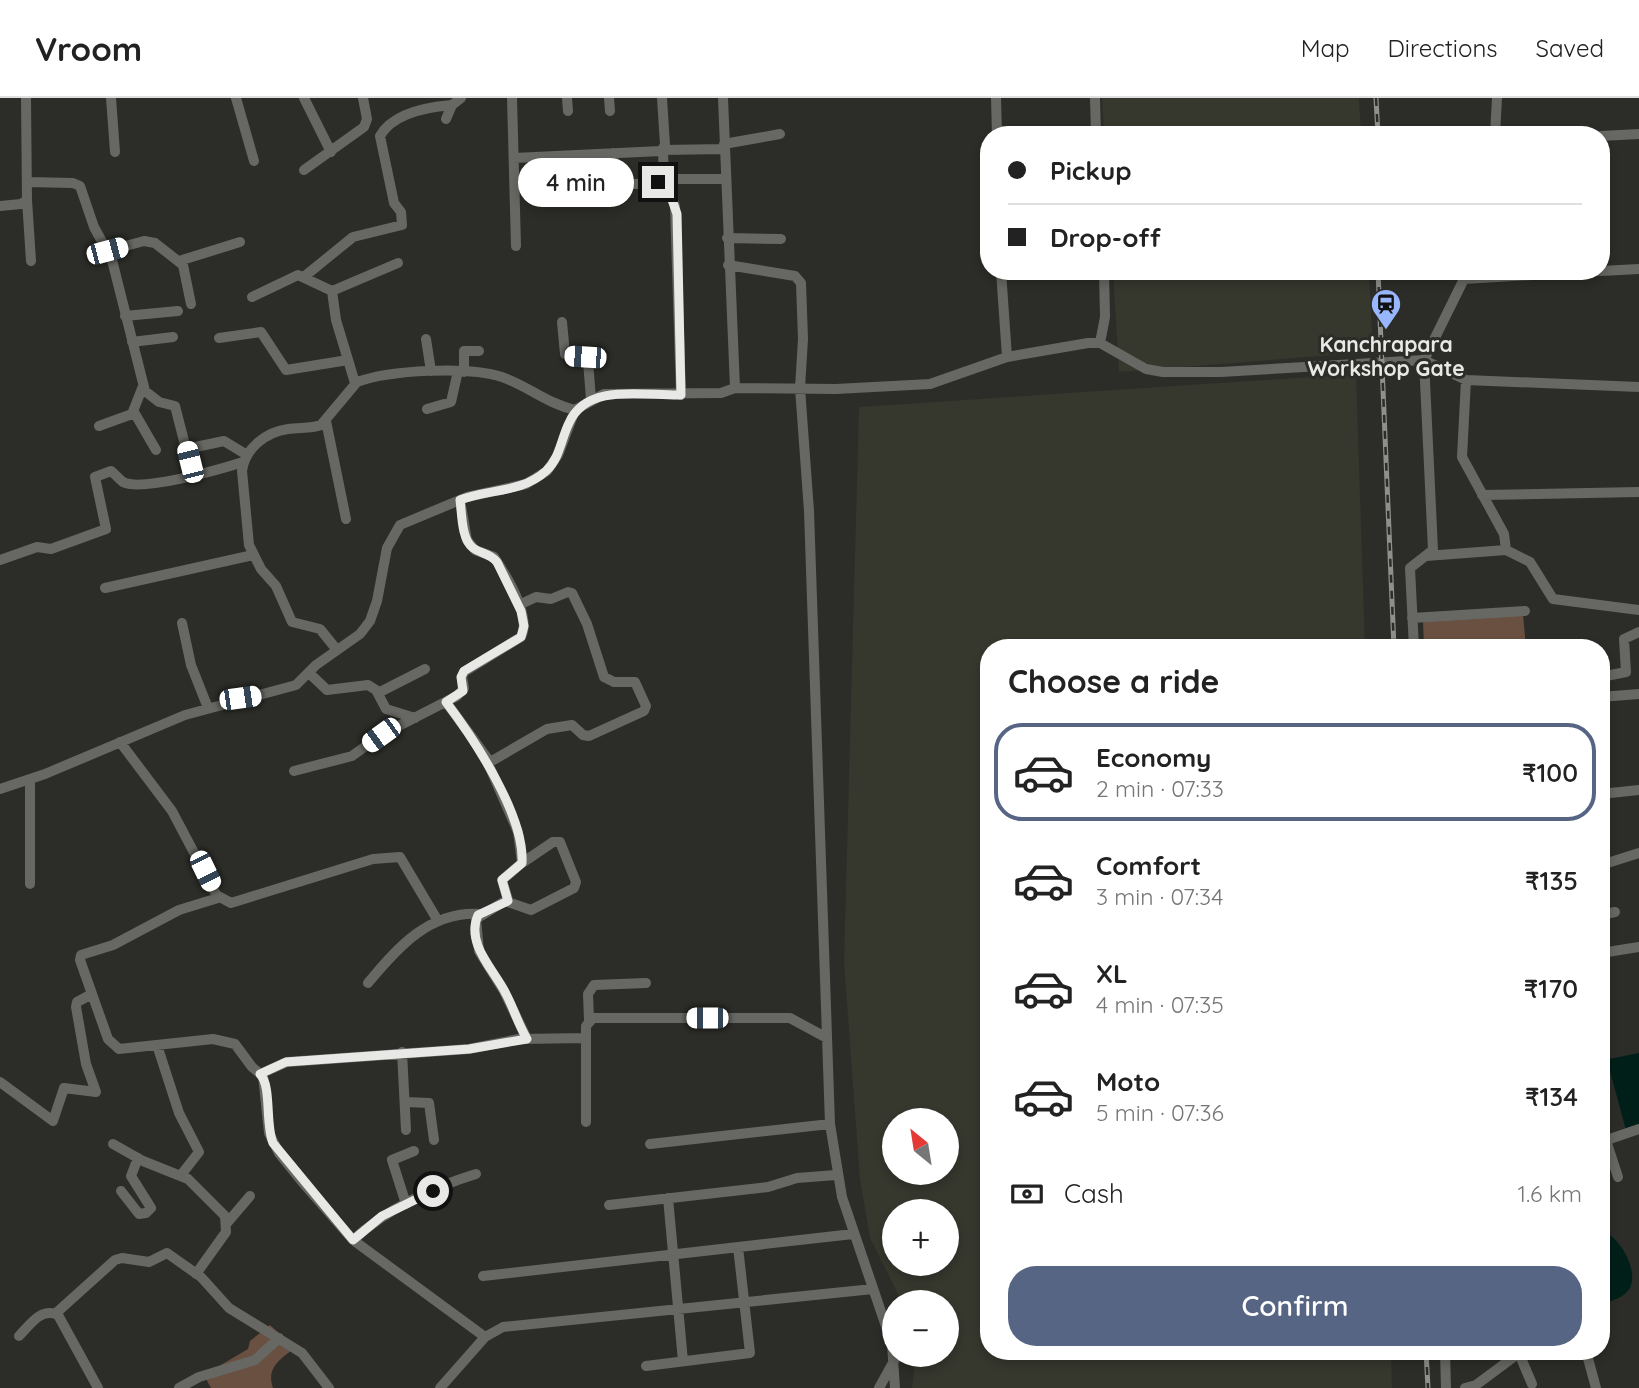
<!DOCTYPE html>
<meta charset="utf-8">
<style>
:root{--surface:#fff;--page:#f6f6f6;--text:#222;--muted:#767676;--line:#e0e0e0;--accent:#576585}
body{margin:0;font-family:Quicksand,sans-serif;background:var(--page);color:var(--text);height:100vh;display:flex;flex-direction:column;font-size:26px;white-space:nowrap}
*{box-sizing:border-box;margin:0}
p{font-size:23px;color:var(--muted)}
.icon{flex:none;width:38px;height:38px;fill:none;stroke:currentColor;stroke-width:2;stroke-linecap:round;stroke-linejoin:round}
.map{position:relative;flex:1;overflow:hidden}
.details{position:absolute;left:980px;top:541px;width:630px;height:721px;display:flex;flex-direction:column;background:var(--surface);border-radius:28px;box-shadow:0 4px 10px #0003}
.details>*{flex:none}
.hud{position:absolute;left:980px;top:28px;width:630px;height:154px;border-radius:28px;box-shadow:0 4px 10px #0003;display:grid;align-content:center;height:154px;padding:0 28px;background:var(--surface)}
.needle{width:46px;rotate:330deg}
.fabs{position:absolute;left:882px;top:1010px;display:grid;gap:14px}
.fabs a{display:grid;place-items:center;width:77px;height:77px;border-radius:50%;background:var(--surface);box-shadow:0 4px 10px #0003;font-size:35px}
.end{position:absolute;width:32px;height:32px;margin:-16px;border:9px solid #e8e9e6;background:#111;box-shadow:0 0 0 4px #111}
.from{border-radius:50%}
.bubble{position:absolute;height:49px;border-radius:24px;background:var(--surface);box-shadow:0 4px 10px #0003;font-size:23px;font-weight:600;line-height:49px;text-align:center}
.car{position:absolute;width:21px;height:42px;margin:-21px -10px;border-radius:9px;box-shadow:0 0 5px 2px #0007;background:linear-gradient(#fff 24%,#345 0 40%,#fff 0 76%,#345 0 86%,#fff 0)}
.hud b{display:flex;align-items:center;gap:24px;height:66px;font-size:26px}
.hud b+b{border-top:2px solid var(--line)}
.hud i{width:18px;height:18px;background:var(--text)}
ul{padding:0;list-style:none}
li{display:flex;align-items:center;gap:21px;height:98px;margin:0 14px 10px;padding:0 14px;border:4px solid transparent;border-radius:28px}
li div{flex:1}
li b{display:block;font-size:26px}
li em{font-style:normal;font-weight:600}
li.on{border-color:var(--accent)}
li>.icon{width:63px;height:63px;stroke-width:1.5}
h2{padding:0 28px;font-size:32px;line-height:84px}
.pay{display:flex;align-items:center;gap:18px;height:77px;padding:0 28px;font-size:26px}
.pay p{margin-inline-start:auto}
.button{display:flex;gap:14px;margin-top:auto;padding:14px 28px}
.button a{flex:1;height:80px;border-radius:28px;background:var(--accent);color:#fff;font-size:28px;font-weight:600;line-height:80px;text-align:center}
header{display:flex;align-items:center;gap:42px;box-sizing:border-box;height:98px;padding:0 35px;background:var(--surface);border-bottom:2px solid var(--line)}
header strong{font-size:33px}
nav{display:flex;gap:38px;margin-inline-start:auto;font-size:24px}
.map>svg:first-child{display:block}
</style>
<header>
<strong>Vroom</strong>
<nav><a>Map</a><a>Directions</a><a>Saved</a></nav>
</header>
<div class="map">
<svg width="1639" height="1290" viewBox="0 0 1639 1290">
<rect width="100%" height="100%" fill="#2c2d28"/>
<path fill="#36372d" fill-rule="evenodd" d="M1102 0H1359L1361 37H1104Z
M1113 173H1369L1373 254 1119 274Z
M1356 276 1365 549 989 550V1253H1391L1392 1290H912L914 1274 911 1257 947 1256V1204H902L870 1140 860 1082 844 864 859 309ZM947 1022V1074H894V1022ZM894 1113H947V1166H894Z"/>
<path fill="#695040" d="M1523 517 1526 549H1424L1423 522Z
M270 1227 295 1250C280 1261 266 1270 273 1290H211L204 1277 248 1251 250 1243Z"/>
<path fill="#001f18" d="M1639 955V1027L1626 1032 1608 966 1609 961Z
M1601 1132C1619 1138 1639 1171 1630 1190 1624 1200 1611 1203 1601 1206Z"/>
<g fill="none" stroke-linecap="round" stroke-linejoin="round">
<path stroke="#676863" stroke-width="10" d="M111 0 115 54
M236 0 254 63
M304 0 331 54
M512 0 516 148
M567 0 568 13
M609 0 610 13
M723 0 735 290 836 291 930 286 1007 259 1088 245H1100L1146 271 1163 274H1221L1424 262 1466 282 1639 289
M996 0 997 37
M1095 0 1096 37
M446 21 452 7 461 0
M1495 37 1497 0
M1601 38 1639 36
M724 46 780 36
M613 55 615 84C643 93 663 69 675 108L681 297
M514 60 661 53 665 47 662 0
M304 72 364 29 367 21 363 0
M663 81H724
M28 84 73 85 80 88 94 129 112 162 145 293 159 304 175 308 193 378
M664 86 663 52 724 51
M27 102 31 163
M0 108 21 106 27 102 26 0
M727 140 781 141
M107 153 144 143 155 145 183 167 191 206
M179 163 240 144
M728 167 795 178 801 185 803 241 800 290 809 413 830 1026 842 1099 892 1246 895 1290
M1001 173 1007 259
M1601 173 1639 171
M305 178 353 139 402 127 401 114 394 105 380 38C393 15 427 9 452 7
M252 199 298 177 332 193
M125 218 178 213
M562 224 565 256 588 263 591 301
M219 240 261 234 286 272 348 262
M426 241 431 273
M132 244 173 239
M1100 245 1105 219 1104 173
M464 274V253H479
M1466 282 1462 359 1504 436 1506 452
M355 285 336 222 332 193 398 165
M427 311 451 304 458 273
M134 314 156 352
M326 323 346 421
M99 328 132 316 143 288
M186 351 224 343 247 357
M1482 397 1639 394
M1426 458 1506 452 1530 464 1553 501 1639 512
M0 462 37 449 51 451 106 431 95 379 111 373C115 376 119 381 123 384 142 394 221 371 243 364
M105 490 253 457
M1412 520 1525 513
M182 525 191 567 208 610
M1414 550 1410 470 1433 452 1424 262 1464 181 1597 173
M337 552 320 531 292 524 276 488 261 471 249 447 242 373C245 350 266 334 288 331 299 329 310 331 321 327L357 284C390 272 468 268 502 279 528 288 546 305 575 312
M309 575 327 592 368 587 376 592 386 611 415 620
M1601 579 1626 574 1624 541 1639 534
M378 595 425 571
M1601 599 1639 596
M446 604 490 664 547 631 572 627 583 637 589 638 644 613 646 608 635 584H614L604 579 587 526 572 495 568 494 551 501 536 499 519 507
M120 644 172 713 218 800 179 812 113 847 81 857 80 862 108 941 119 951 213 941 235 946 252 969 263 978 269 1035 279 1055 304 1086 353 1142 485 1239
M487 663 518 734 522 765 502 782 508 802
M294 673 352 658 381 637 457 598 464 590 462 579 464 574 521 539C532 518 506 477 494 459L475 452 467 442 460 402
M0 691 45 676 185 617 296 587 316 567 360 536 370 523 377 503 387 450 400 427 467 399 526 386 547 373 558 357 575 312 604 296 721 295 735 290
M1601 696 1639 692
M522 765 553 744H560L576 784 574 790 531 812 505 803 476 821 479 853 504 893 527 941
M1601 767 1639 755
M30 786V681
M218 798 231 805 373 761 400 759 438 823
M1601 817 1615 814
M1601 855 1639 849
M368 885C397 850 430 812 481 816
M589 922 588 896 594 887 646 885
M157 947 179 1015 199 1054 181 1077
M402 954 406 1032
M260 976 287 964 469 951 519 941 586 940
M0 984 53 1023 64 990 96 994 86 966 76 909 77 904 92 896
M405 1004 429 1005 434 1042
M586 1024V928L593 920H790L827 940
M1601 1027 1618 1079
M1601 1044 1639 1031
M113 1046 143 1063 188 1081 225 1118 226 1134 196 1176
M650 1046 830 1026
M121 1093 139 1116 146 1115 151 1110 131 1078 138 1060
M668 1100 683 1263
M406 1106 392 1062 414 1053
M609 1107 768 1089 797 1080 836 1077
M227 1125 250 1098
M353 1142C385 1112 433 1089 476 1076
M483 1178 853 1136
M55 1216 115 1162 122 1160 149 1164 167 1155 201 1179 229 1210 302 1255 329 1290
M19 1238C30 1227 41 1209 58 1217L98 1290
M1445 1253 1446 1290
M1518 1253 1532 1286
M1586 1253 1596 1290
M1445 1256 1483 1257 1499 1253
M646 1268 750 1255 738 1149
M179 1290 199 1279 255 1262 279 1240
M440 1290 485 1239 503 1229 873 1191
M879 1290 894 1263
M1465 1290 1476 1287 1519 1255"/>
<g stroke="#8f908c" stroke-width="5">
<path id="rail" d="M1376 0 1378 37
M1378 173 1394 550
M1426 1253 1428 1290"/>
</g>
<use href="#rail" stroke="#2c2d28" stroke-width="2.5" stroke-dasharray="8" stroke-linecap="butt"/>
</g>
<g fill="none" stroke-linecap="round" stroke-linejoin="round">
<path stroke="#e8e9e6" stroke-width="9" d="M433 1093 382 1118 353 1142 273 1045C265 1026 272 988 260 976L286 964 469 951 527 941C518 926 514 911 506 896 495 873 465 846 478 817L508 803 502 782 522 765C525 718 474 641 446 604L463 593 461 579 464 573 521 539 524 528 521 513 497 464C490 455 481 456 473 450 461 441 462 415 460 402 488 391 522 395 546 373 560 360 561 341 569 325 587 284 644 298 681 297L677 116 668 90 658 84"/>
</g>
<defs>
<g id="station-pin" transform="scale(1.575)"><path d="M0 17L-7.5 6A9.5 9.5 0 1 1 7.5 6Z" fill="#97b6fd" stroke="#2c2d28"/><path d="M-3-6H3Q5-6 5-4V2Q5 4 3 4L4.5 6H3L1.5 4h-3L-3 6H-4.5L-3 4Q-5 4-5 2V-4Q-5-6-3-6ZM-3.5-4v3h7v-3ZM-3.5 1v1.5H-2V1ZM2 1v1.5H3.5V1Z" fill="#111"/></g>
</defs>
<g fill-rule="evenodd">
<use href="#station-pin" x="1386" y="206"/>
</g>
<g text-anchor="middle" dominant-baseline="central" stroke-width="6" stroke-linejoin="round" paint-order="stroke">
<g font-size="21" font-weight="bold" fill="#e8e9e6" stroke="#2c2d28">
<text x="1386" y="246">Kanchrapara<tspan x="1386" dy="24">Workshop Gate</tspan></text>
</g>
</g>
</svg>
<div class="fabs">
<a><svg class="needle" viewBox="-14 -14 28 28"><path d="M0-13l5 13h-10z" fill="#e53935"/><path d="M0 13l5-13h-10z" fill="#767676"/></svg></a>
<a>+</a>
<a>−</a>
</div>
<i class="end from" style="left:433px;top:1093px"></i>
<i class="end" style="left:658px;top:84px"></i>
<div class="bubble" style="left:518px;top:60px;width:116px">4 min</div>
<i class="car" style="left:107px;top:153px;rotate:75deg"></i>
<i class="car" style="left:585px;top:259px;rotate:274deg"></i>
<i class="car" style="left:190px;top:364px;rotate:346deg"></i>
<i class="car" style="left:240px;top:600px;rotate:82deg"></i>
<i class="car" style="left:381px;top:637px;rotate:234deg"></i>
<i class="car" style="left:205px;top:773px;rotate:154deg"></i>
<i class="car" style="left:707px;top:920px;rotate:270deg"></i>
<div class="hud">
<b><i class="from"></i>Pickup</b>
<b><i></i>Drop-off</b>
</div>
<section class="details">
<h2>Choose a ride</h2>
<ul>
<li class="on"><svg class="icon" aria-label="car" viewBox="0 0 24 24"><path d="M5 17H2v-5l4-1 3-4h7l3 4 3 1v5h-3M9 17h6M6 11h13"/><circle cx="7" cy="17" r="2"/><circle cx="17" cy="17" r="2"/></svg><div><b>Economy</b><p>2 min · 07:33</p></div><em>₹100</em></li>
<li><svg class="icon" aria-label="car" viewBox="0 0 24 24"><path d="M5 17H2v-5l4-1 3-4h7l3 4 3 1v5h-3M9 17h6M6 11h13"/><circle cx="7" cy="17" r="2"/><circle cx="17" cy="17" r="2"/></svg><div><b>Comfort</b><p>3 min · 07:34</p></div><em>₹135</em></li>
<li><svg class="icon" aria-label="car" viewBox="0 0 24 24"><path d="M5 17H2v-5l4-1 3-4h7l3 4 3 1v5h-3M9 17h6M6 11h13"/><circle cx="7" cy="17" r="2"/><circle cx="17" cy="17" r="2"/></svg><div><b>XL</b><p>4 min · 07:35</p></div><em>₹170</em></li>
<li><svg class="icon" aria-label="car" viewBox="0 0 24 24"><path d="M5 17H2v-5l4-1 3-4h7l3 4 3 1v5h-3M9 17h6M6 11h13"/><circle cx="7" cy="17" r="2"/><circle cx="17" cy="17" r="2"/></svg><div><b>Moto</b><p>5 min · 07:36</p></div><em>₹134</em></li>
</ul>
<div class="pay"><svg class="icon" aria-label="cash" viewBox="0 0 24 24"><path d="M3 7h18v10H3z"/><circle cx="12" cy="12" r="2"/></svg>Cash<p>1.6 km</p></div>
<div class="button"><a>Confirm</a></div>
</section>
</div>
